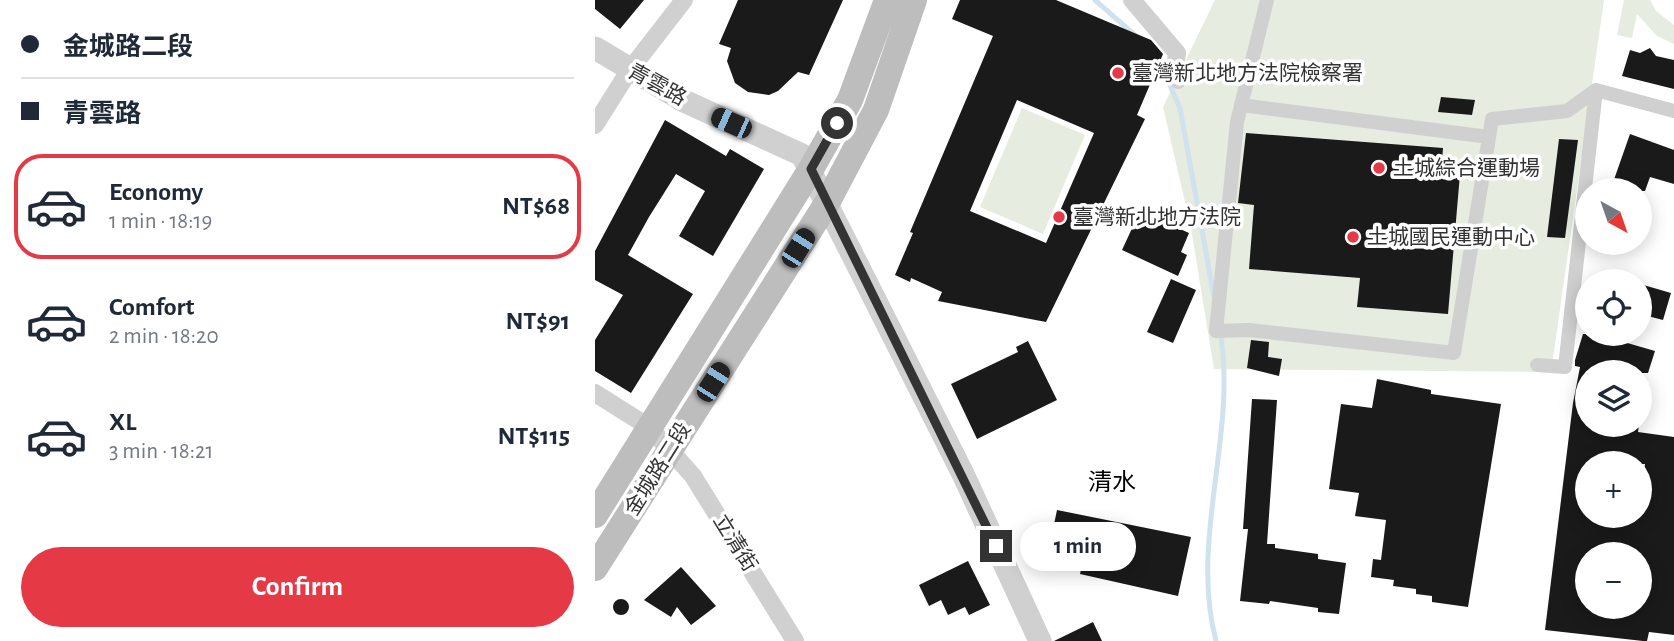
<!DOCTYPE html>
<meta charset="utf-8">
<style>
:root{--surface:#fff;--page:#f6f6f7;--text:#1f2937;--muted:#747a83;--line:#e0e1e3;--accent:#e63946}
body{margin:0;font-family:"Alegreya Sans","Noto Sans TC",sans-serif;background:var(--page);color:var(--text);height:100vh;display:flex;flex-direction:column;font-size:26px;white-space:nowrap}
*{box-sizing:border-box;margin:0}
p{font-size:23px;color:var(--muted)}
.icon{flex:none;width:38px;height:38px;fill:none;stroke:currentColor;stroke-width:2;stroke-linecap:round;stroke-linejoin:round}
.map{position:relative;flex:1;overflow:hidden}
.sheet{display:flex;flex-direction:column;background:var(--surface);width:595px}
.sheet>*{flex:none}
.banner{display:grid;align-content:center;height:154px;padding:0 21px;background:var(--surface)}
.needle{width:46px;rotate:140deg}
.fabs{position:absolute;left:980px;top:178px;display:grid;gap:14px}
.fabs a{display:grid;place-items:center;width:77px;height:77px;border-radius:50%;background:var(--surface);box-shadow:0 4px 18px #0003;font-size:35px}
.end{position:absolute;width:32px;height:32px;margin:-16px;border:9px solid #333;background:#fff;box-shadow:0 0 0 4px #fff}
.from{border-radius:50%}
.bubble{position:absolute;height:49px;border-radius:24px;background:var(--surface);box-shadow:0 4px 18px #0003;font-size:23px;font-weight:700;line-height:49px;text-align:center}
.car{position:absolute;width:21px;height:42px;margin:-21px -10px;border-radius:9px;box-shadow:0 0 5px 2px #0007;background:linear-gradient(#222 24%,#8ab4d8 0 40%,#222 0 76%,#8ab4d8 0 86%,#222 0)}
.banner b{display:flex;align-items:center;gap:24px;height:66px;font-size:26px}
.banner b+b{border-top:2px solid var(--line)}
.banner i{width:18px;height:18px;background:var(--text)}
ul{padding:0;list-style:none}
li{display:flex;align-items:center;gap:21px;height:105px;margin:0 14px 10px;padding:0 7px;border:4px solid transparent;border-radius:28px}
li div{flex:1}
li b{display:block;font-size:26px}
li em{font-style:normal;font-weight:700}
li.selected{border-color:var(--accent)}
li>.icon{width:63px;height:63px;stroke-width:1.5}
.primary-button{display:flex;gap:14px;margin-top:auto;padding:14px 21px}
.primary-button a{flex:1;height:80px;border-radius:42px;background:var(--accent);color:#fff;font-size:28px;font-weight:700;line-height:80px;text-align:center}
main{display:flex;flex:1;min-height:0}
.map>svg:first-child{display:block}
</style>
<main>
<section class="sheet">
<div class="banner">
<b><i class="from"></i>金城路二段</b>
<b><i></i>青雲路</b>
</div>
<ul>
<li class="selected"><svg class="icon" aria-label="car" viewBox="0 0 24 24"><path d="M5 17H2v-5l4-1 3-4h7l3 4 3 1v5h-3M9 17h6M6 11h13"/><circle cx="7" cy="17" r="2"/><circle cx="17" cy="17" r="2"/></svg><div><b>Economy</b><p>1 min · 18:19</p></div><em>NT$68</em></li>
<li><svg class="icon" aria-label="car" viewBox="0 0 24 24"><path d="M5 17H2v-5l4-1 3-4h7l3 4 3 1v5h-3M9 17h6M6 11h13"/><circle cx="7" cy="17" r="2"/><circle cx="17" cy="17" r="2"/></svg><div><b>Comfort</b><p>2 min · 18:20</p></div><em>NT$91</em></li>
<li><svg class="icon" aria-label="car" viewBox="0 0 24 24"><path d="M5 17H2v-5l4-1 3-4h7l3 4 3 1v5h-3M9 17h6M6 11h13"/><circle cx="7" cy="17" r="2"/><circle cx="17" cy="17" r="2"/></svg><div><b>XL</b><p>3 min · 18:21</p></div><em>NT$115</em></li>
</ul>
<div class="primary-button"><a>Confirm</a></div>
</section>
<div class="map">
<svg width="1079" height="641" viewBox="0 0 1079 641">
<rect width="100%" height="100%" fill="#fff"/>
<path fill="#e6ecdf" d="M620 0H1009L956 372 619 369 596 228 568 107Z
M1029 0H1055L1061 11 1079 25V44L1062 36 1042 14 1037 38 1022 35Z
M427 108 490 135 448 234 385 207Z"/>
<g fill="none" stroke-linecap="round" stroke-linejoin="round">
<path stroke="#cfe2ee" stroke-width="5" d="M500 0 542 37
M563 59 585 108 619 297
M621 641C594 539 643 433 625 331"/>
</g>
<path fill="#1a1a1a" fill-rule="evenodd" d="M0 0H49L25 29 0 9Z
M143 0H248L214 75 203 72 183 91 174 95 153 92 140 83 132 61 136 48 124 44Z
M365 0H461L556 40 568 54 542 115 550 119 451 322 343 301 347 292 316 278 315 282 300 275 318 233 315 232 398 36 357 19ZM422 100 499 133 451 243 375 211Z
M1055 48 1061 56 1079 60V89L1027 76 1035 50 1045 53Z
M846 97 880 100 877 115 843 112Z
M70 120 131 156 135 149 169 169 118 256 84 236 110 191 81 174 54 217 33 255 98 294 36 393 0 371V340L28 295 0 280V251Z
M651 133 848 148 846 173 865 174 853 314 762 307 765 278 654 269 659 205 643 203Z
M1035 134 1079 150V184L1055 177 1050 191H1015Z
M964 139 983 140 970 238 952 237Z
M545 211 594 233 586 252 592 255 583 276 527 250Z
M576 279 601 290 578 343 552 332Z
M1045 284 1076 293 1068 320 1045 314Z
M988 334H1023L1022 340 1060 351 1053 373H992V425H1044L1043 432 1079 437V635L1054 632 1052 641H1048L950 630 978 403 985 367 980 366V360ZM992 464H1050L1045 516H992ZM992 555H1045V607H992Z
M656 340 674 342 673 357 687 359 684 376 652 368Z
M433 341 462 400 382 439 356 384 423 352 421 347Z
M782 379 836 390V394L906 404 873 607 837 602V596L821 594V589L798 586 799 580 776 577 778 559 786 560 791 520 760 516 764 493 734 489 746 404 777 408Z
M657 399 682 400 672 544H680V548L723 554V559L751 563 744 614 723 612V608L675 601 674 604 645 601 653 529H648Z
M462 510 596 537 583 596 485 574 492 541 457 534Z
M373 561 395 605 374 615 370 607 353 615 346 600 334 606 324 585Z
M86 567 121 606 96 625 82 607 76 617 49 600Z
M18 607a8 8 0 1 1 16 0a8 8 0 1 1-16 0Z
M498 622 507 641H459Z"/>
<g fill="none" stroke-linecap="round" stroke-linejoin="round">
<path stroke="#d0d0d0" stroke-width="14" d="M672 0 642 122 621 331 654 330 859 353 897 119 972 111 1001 90
M1001 90 1079 111
M646 105 894 137
M942 365 970 367 1001 90"/>
<path stroke="#d0d0d0" stroke-width="18" d="M537 0 582 53 579 75 583 80
M0 125 34 71 89 0
M0 393 54 427 98 476 200 641"/>
<path stroke="#d0d0d0" stroke-width="23" d="M0 48 89 101 207 155 368 474 445 641"/>
<path stroke="#bdbdbd" stroke-width="26" d="M0 515 216 169 255 100 292 0
M0 568 232 203 281 110 319 0"/>
</g>
<g fill="none" stroke-linecap="round" stroke-linejoin="round">
<path stroke="#333" stroke-width="9" d="M242 123 216 169 401 546"/>
</g>
<g fill="#e63946" stroke="#fff" stroke-width="2.5">
<circle cx="523" cy="73" r="7"/>
<circle cx="784" cy="168" r="7"/>
<circle cx="464" cy="217" r="7"/>
<circle cx="758" cy="237" r="7"/>
</g>
<g text-anchor="middle" dominant-baseline="central" stroke-width="7" stroke-linejoin="round" paint-order="stroke">
<g font-size="21" fill="#333" stroke="#fff" text-anchor="start">
<text x="537" y="73">臺灣新北地方法院檢察署</text>
<text x="798" y="168">土城綜合運動場</text>
<text x="478" y="217">臺灣新北地方法院</text>
<text x="772" y="237">土城國民運動中心</text>
</g>
<g font-size="21" fill="#333" stroke="#fff">
<text transform="translate(62 85) rotate(29)">青雲路</text>
<text transform="translate(63 469) rotate(-58)">金城路二段</text>
<text transform="translate(140 543) rotate(58)">立清街</text>
</g>
<g font-size="24" fill="#000" stroke="#fff">
<text x="517" y="483">清水</text>
</g>
</g>
</svg>
<div class="fabs">
<a><svg class="needle" viewBox="-14 -14 28 28"><path d="M0-13l5 13h-10z" fill="#e53935"/><path d="M0 13l5-13h-10z" fill="#747a83"/></svg></a>
<a><svg class="icon" aria-label="locate" viewBox="0 0 24 24"><circle cx="12" cy="12" r="6"/><path d="M12 2v4M12 18v4M2 12h4M18 12h4"/></svg></a>
<a><svg class="icon" aria-label="layers" viewBox="0 0 24 24"><path d="M12 4l9 5-9 5-9-5zM3 14l9 5 9-5"/></svg></a>
<a>+</a>
<a>−</a>
</div>
<i class="end from" style="left:242px;top:123px"></i>
<i class="end" style="left:401px;top:546px"></i>
<div class="bubble" style="left:425px;top:522px;width:116px">1 min</div>
<i class="car" style="left:136px;top:123px;rotate:294deg"></i>
<i class="car" style="left:203px;top:248px;rotate:32deg"></i>
<i class="car" style="left:118px;top:382px;rotate:32deg"></i>
</div>
</main>
